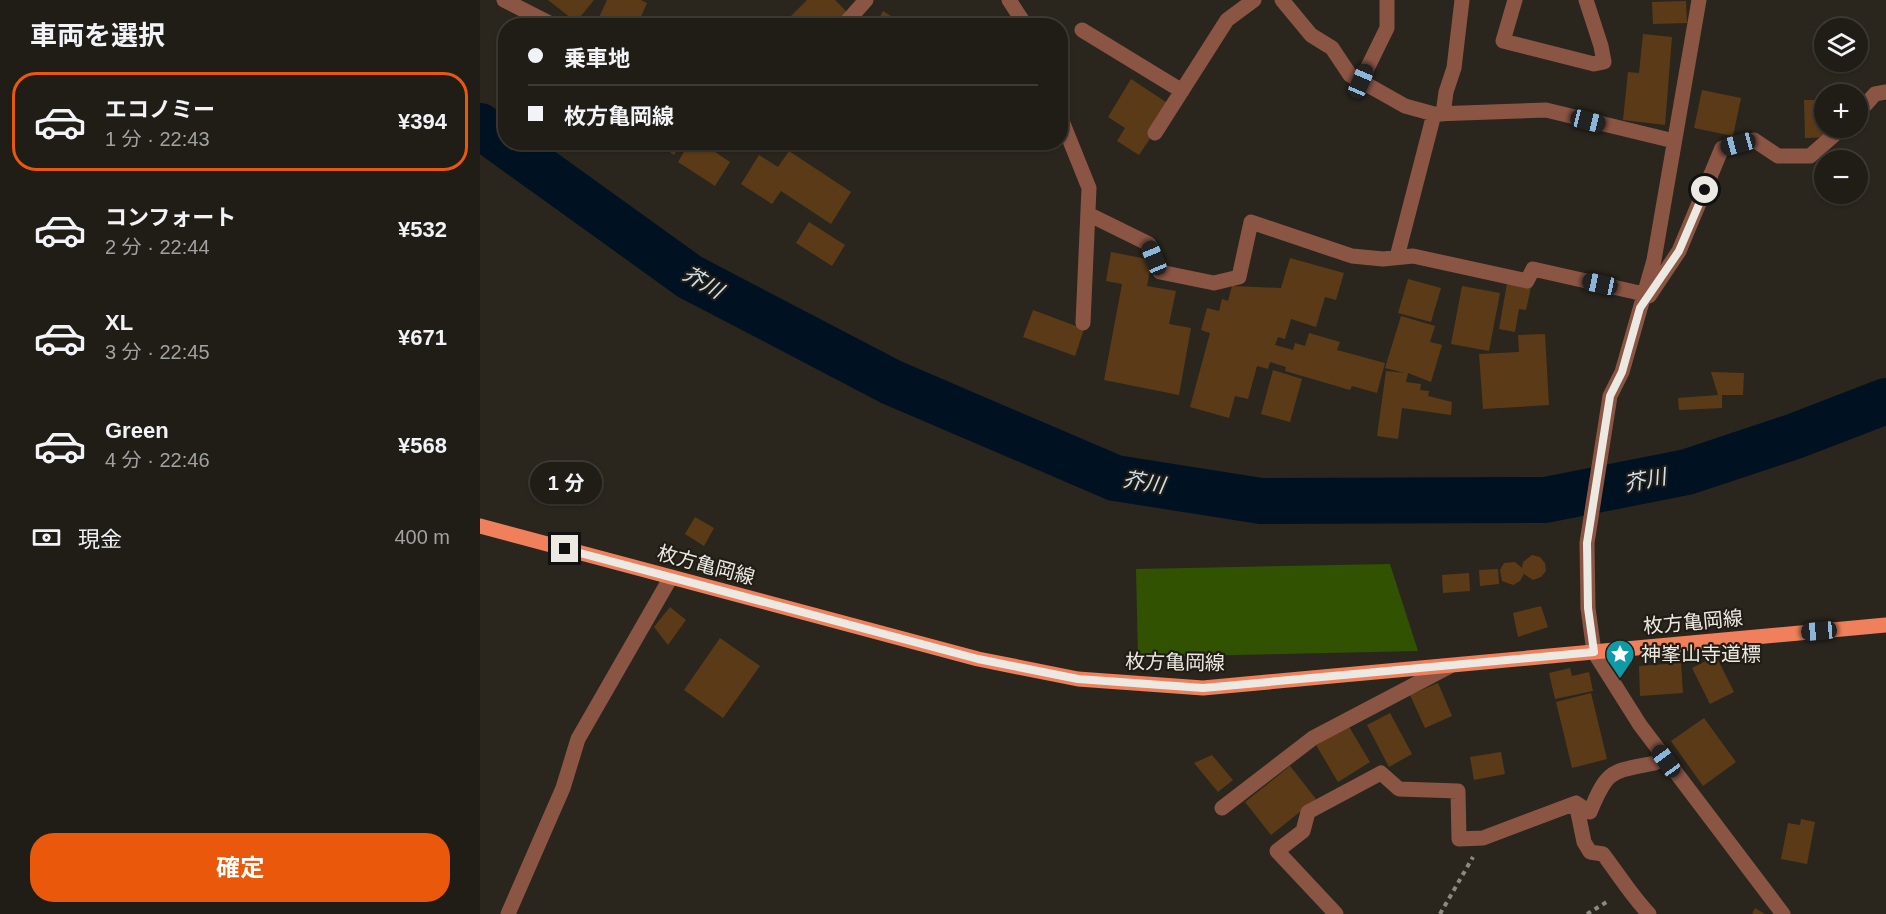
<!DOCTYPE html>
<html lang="ja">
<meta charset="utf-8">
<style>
:root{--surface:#201c16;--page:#2d2923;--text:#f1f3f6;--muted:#a2a1a1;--line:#3d3a35;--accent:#ea580c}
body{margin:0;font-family:Arial,"Noto Sans JP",sans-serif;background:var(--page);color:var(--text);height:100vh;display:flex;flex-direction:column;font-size:22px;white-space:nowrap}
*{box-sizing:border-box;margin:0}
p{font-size:20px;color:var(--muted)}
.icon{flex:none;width:33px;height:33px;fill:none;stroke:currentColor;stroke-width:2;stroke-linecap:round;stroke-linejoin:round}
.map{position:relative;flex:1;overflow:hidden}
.panel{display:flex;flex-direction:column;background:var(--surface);width:480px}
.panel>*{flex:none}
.top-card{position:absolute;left:18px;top:18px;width:570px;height:132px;border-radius:24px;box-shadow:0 2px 4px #0004,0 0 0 2px var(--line);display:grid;align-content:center;height:132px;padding:0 30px;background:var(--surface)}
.controls{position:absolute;left:1334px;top:18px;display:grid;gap:12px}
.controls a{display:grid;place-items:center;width:54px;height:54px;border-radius:50%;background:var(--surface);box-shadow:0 2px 4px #0004,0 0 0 2px var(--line);font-size:30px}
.end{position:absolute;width:27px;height:27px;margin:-14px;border:8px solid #ece9e3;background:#111;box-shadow:0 0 0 3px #111}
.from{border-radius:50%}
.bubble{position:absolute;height:42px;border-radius:21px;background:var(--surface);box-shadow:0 2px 4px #0004,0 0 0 2px var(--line);font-size:20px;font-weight:700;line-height:42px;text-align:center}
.car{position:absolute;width:18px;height:36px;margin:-18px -9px;border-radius:8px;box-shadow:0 0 4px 2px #0007;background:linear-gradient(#222 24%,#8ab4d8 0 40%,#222 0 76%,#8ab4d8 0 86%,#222 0)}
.top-card b{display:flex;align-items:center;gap:21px;height:57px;font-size:22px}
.top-card b+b{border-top:2px solid var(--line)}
.top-card i{width:15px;height:15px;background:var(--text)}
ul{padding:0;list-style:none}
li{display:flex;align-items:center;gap:18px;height:99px;margin:0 12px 9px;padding:0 18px;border:3px solid transparent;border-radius:24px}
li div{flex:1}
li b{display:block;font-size:22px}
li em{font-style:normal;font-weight:700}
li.selected{border-color:var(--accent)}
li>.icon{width:54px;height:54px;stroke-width:1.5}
h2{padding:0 30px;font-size:27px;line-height:72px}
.pay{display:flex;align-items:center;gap:15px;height:66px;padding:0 30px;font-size:22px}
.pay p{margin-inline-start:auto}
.action{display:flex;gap:12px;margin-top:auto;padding:12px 30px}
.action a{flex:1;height:69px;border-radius:24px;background:var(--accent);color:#fff;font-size:24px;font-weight:700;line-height:69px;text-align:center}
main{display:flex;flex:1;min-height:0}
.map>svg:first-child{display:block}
</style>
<main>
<section class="panel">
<h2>車両を選択</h2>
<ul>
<li class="selected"><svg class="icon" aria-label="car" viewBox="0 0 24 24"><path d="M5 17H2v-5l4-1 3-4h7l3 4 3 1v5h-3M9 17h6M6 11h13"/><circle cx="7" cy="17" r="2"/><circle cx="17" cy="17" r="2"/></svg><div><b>エコノミー</b><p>1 分 · 22:43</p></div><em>¥394</em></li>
<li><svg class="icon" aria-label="car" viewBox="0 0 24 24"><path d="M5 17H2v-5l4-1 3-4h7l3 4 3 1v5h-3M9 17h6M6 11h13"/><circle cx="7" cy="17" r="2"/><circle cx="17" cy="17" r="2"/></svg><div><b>コンフォート</b><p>2 分 · 22:44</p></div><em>¥532</em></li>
<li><svg class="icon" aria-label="car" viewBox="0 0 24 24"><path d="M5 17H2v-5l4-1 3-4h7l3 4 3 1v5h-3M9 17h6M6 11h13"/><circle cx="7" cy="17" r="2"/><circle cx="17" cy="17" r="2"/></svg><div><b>XL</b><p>3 分 · 22:45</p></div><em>¥671</em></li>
<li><svg class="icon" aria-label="car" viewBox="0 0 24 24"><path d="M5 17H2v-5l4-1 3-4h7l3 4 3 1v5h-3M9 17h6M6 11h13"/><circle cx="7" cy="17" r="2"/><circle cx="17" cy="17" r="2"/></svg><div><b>Green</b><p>4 分 · 22:46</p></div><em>¥568</em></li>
</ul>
<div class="pay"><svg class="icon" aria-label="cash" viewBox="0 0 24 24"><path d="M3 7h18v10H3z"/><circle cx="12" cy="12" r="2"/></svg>現金<p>400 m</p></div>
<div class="action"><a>確定</a></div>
</section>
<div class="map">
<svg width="1406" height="914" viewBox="0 0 1406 914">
<rect width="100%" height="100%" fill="#2a261d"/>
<path fill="#315200" d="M910 564 938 651 658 657 656 569Z"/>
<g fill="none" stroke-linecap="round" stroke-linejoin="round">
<path stroke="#001221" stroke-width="46" d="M0 126 210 277 411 382 635 478 781 501 1065 500 1207 472 1315 436 1406 401"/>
</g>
<path fill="#5b3b17" d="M68 0H114L96 22Z
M127 0H161L167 3 157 26H115Z
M327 0H355L367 12 354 26H301Z
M1206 1 1207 23 1173 24 1172 2Z
M403 11 427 26H395Z
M1163 34 1192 37 1185 125 1143 120 1148 72 1159 73Z
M651 79 692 106 659 155 637 141 645 128 628 117Z
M1222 90 1261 98 1253 136 1214 128Z
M1324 100H1344V128H1352V137L1325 138Z
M176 142H202L194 155Z
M210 142H220L250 162 235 186 198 162Z
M309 151 371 192 351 224 301 191 292 204 261 184 279 155 298 167Z
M329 222 365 245 352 266 316 243Z
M631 252 672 260 667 286 696 291 689 324 711 328 699 395 624 380 642 284 626 281Z
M810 258 864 273 856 300 845 297 836 327 811 319 805 339 798 337 795 345 813 350 815 343 825 346 829 333 860 342 857 350 905 363 897 393 872 386 870 390 805 371 806 367 790 362 788 369 777 366 768 399 755 396 749 418 710 407 730 333 721 330 727 308 739 311 742 299 748 301 752 286 801 288Z
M928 279 961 288 951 322 918 313Z
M1027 283 1051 287 1046 310 1039 309 1035 332 1019 329Z
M982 286 1020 293 1009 351 971 344Z
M553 310 604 329 595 356 543 337Z
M921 316 955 326 950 342 962 345 951 382 928 373 926 382 941 384 940 390 949 391 948 396 972 402 971 415 922 408 918 439 897 436 906 371 925 373 905 368Z
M1065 334 1069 405 1003 409 999 354 1039 352 1038 335Z
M793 370 822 379 810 422 781 414Z
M1231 372 1264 373 1263 395H1242V408L1199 410 1198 398 1238 395Z
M215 517 234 528 224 546 205 534Z
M1052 555 1060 557 1065 563 1066 571 1061 577 1053 580 1044 574 1040 581 1033 585 1022 581 1020 570 1024 563 1035 562 1042 568 1043 562Z
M1018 569 1019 584 1000 586 999 570Z
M989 573 990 591 963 593 962 575Z
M1061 606 1068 627 1038 637 1033 613Z
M190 607 206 620 188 645 174 627Z
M240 638 280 666 243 718 204 690Z
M1236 656 1254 692 1230 704 1212 668Z
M1201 663 1203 693 1160 696 1159 666Z
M1090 668 1092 676 1109 672 1113 691 1075 699 1069 673Z
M958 683 972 716 945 728 930 695Z
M1111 693 1127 759 1092 768 1076 702Z
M910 713 932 754 909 767 887 725Z
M1224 718 1256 762 1223 786 1191 741Z
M868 725 890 762 858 782 836 745Z
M1021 752 1025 774 994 780 990 757Z
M732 755 753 780 738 792 714 763Z
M810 766 836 799 791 835 765 802Z
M1321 819 1335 822 1327 864 1301 859 1308 823 1320 825Z
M1275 908 1285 914H1272Z"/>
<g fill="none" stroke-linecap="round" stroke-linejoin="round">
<path stroke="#8c8981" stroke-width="4" stroke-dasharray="4.5 4.5" stroke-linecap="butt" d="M960 914 993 857
M1107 914 1130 900"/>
<path stroke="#8b5544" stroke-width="15" d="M24 0 75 26
M529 0 546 26
M802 0 831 35 852 48 870 75 925 106 954 114 1066 110 1194 141
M1035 0 1023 41 1114 64 1124 62 1121 46 1106 0
M1219 0 1174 260 1142 372 1130 396 1107 543 1108 608 1114 652 1160 725 1303 914
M363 26 386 0
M602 30 702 91
M881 81 907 28V0
M963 114 966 92 974 68 982 0
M1377 114 1395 94 1406 92
M580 116 609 188 603 323
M675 133 747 20 774 0
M610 215 669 244 680 272 734 283 759 277 771 222 872 256 903 259 933 256 1047 281 1053 269 1164 294
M917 257 954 114
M1169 296 1199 251 1242 148 1274 140 1298 156H1330L1362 128
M1096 803 1104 842 1110 852 1123 854C1139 875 1151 895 1169 914
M742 808 833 738 970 666
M28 914 83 788 98 739 191 577
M856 914 797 851 823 831 828 812 901 773 919 789 978 791 979 839 1003 838 1096 803 1110 812C1128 768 1131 772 1175 763"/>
<path stroke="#ef805b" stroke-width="15" d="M0 526 498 659 598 679 723 688 1406 625"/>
</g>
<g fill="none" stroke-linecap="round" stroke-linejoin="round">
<path stroke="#ece9e3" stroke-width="8" d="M85 549 498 659 598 679 723 688 1114 652 1108 608 1107 543 1130 396 1142 372 1160 308 1199 251 1225 190"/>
</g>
<defs>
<g id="sight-pin" transform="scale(1.5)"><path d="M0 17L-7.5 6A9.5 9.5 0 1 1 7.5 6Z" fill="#0f9aa8" stroke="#211d14"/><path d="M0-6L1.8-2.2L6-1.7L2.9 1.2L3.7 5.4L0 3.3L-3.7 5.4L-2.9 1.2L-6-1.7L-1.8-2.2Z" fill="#fff"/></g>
</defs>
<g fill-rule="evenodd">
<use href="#sight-pin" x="1140" y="654"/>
</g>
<g text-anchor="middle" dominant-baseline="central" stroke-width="4.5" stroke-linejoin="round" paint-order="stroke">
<g font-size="20" fill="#ece9e3" stroke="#211d14">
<text transform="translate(226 565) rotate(15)">枚方亀岡線</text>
<text transform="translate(1213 622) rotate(-5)">枚方亀岡線</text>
<text transform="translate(695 662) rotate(1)">枚方亀岡線</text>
</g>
<g font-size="20" fill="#ece9e3" stroke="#211d14" text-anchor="start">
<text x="1161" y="654">神峯山寺道標</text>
</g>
<g font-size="21" font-style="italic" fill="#cee2f0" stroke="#211d14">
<text transform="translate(223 282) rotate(30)">芥川</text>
<text transform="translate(1165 480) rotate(-11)">芥川</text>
<text transform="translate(664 482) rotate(9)">芥川</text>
</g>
</g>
</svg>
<div class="controls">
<a><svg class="icon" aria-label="layers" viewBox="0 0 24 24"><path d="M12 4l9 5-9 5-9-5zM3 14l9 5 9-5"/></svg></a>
<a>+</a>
<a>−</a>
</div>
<i class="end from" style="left:1225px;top:190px"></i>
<i class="end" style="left:85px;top:549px"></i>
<div class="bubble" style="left:50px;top:462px;width:72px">1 分</div>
<i class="car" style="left:881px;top:81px;rotate:23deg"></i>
<i class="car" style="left:1108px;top:121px;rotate:104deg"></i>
<i class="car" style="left:1258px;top:144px;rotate:255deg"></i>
<i class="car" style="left:674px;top:258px;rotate:338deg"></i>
<i class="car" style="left:1120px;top:284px;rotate:282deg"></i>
<i class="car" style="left:1339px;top:631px;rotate:265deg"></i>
<i class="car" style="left:1186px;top:761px;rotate:324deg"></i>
<div class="top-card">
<b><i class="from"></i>乗車地</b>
<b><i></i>枚方亀岡線</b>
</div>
</div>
</main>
